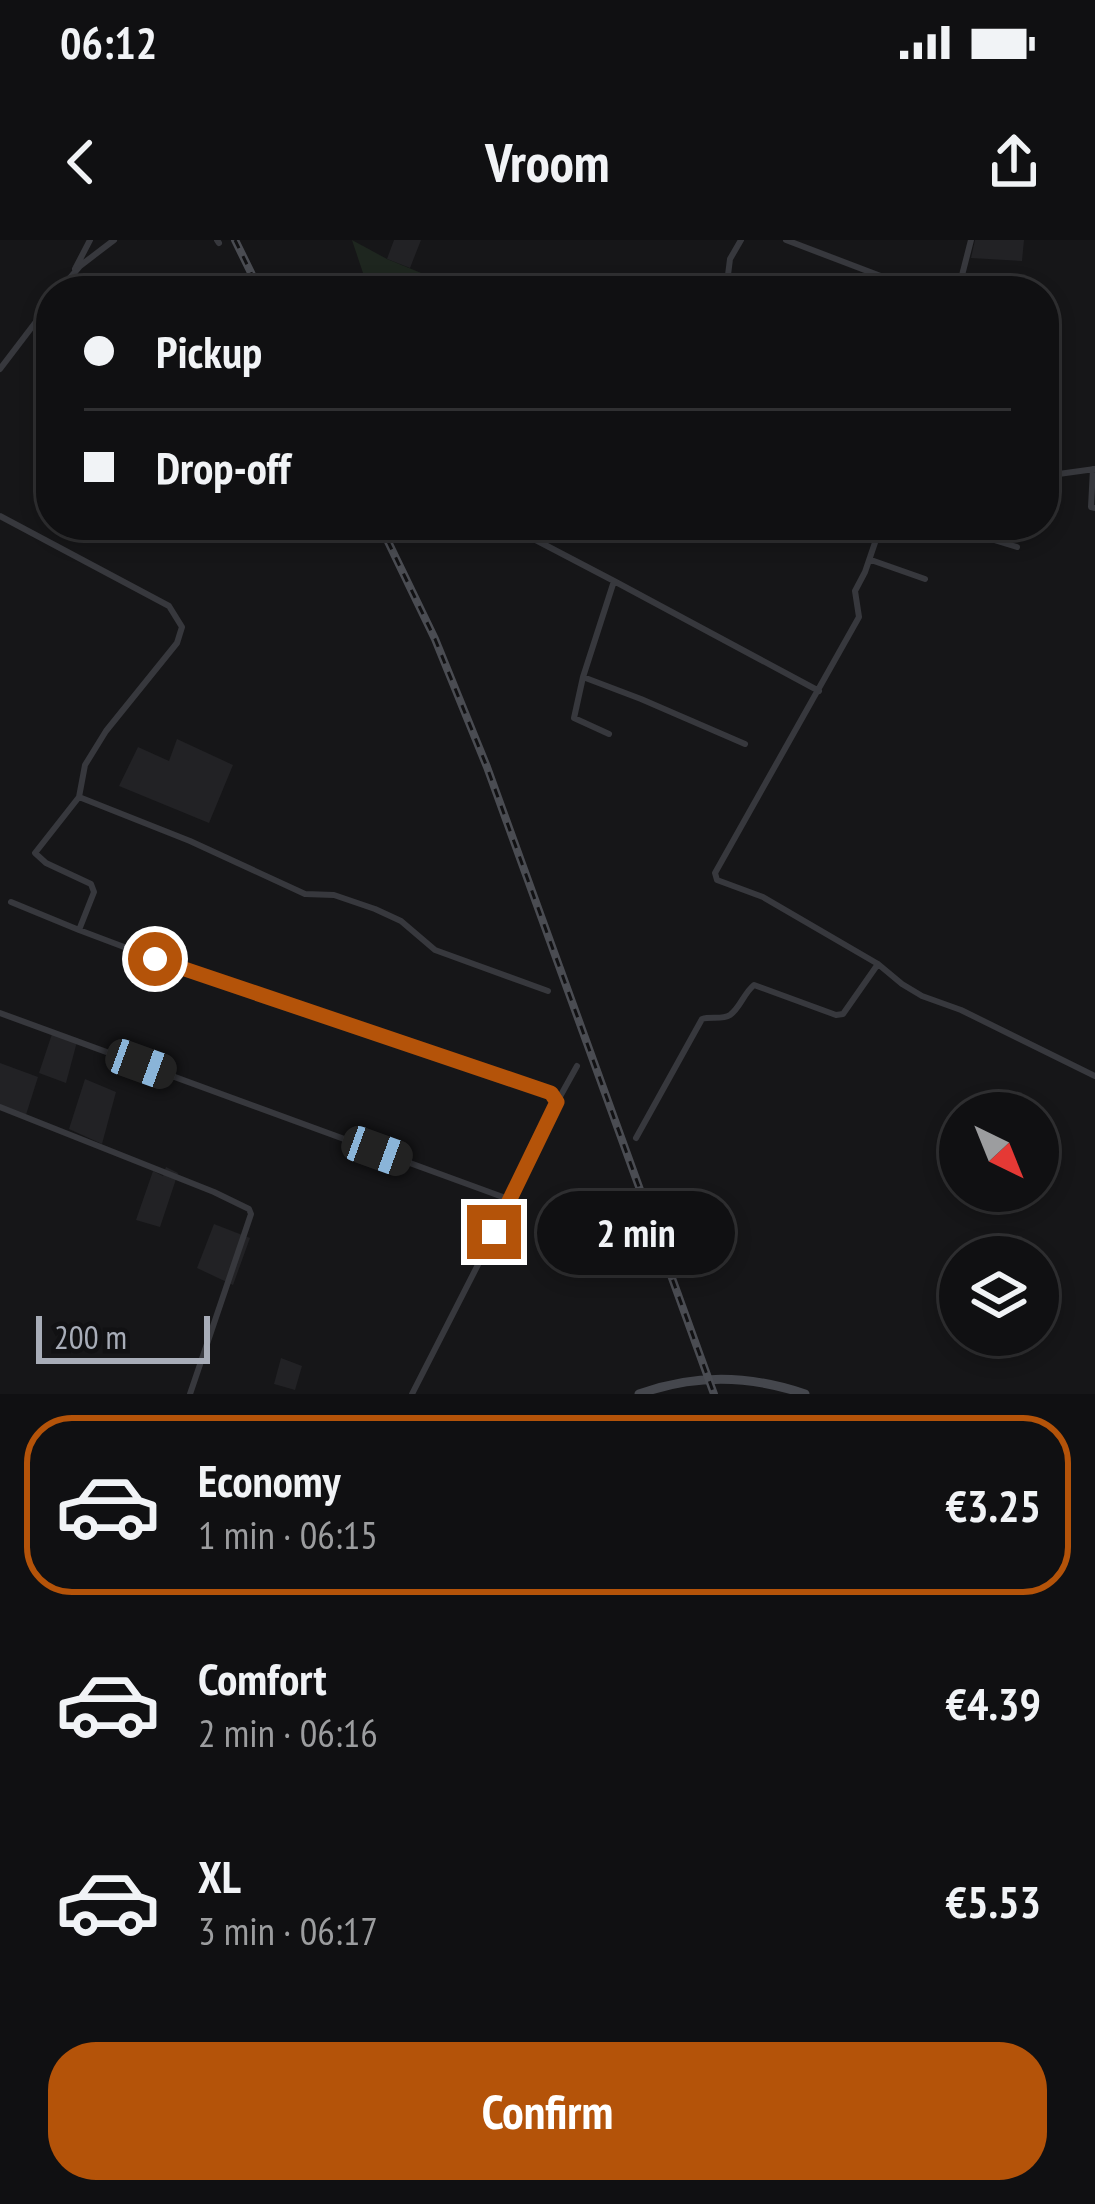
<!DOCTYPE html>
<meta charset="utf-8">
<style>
:root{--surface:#101012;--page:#1e1e20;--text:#f1f3f6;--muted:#9c9d9f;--line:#303032;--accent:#b45309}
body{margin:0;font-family:"PT Sans Narrow",sans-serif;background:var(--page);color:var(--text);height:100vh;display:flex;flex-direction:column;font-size:45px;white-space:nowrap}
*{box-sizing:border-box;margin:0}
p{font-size:39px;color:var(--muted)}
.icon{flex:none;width:66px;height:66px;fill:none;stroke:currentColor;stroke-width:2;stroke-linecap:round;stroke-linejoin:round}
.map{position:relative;height:1154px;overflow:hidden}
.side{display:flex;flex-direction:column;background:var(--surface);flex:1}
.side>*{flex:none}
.top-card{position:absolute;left:36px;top:36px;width:1023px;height:264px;border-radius:48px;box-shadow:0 6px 18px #0003,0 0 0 3px var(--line);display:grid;align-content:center;height:264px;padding:0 48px;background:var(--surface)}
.needle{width:78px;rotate:137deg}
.fabs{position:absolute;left:939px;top:852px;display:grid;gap:24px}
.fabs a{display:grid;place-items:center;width:120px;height:120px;border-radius:50%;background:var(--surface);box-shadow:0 6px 18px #0003,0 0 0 3px var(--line);font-size:60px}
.scale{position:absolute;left:36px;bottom:30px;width:174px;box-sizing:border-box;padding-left:12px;border:6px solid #a8adb8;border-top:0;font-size:33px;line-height:42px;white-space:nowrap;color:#a8adb8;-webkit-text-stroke:9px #111113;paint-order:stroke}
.end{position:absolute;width:54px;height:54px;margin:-27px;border:15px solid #b45309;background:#fff;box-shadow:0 0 0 6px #fff}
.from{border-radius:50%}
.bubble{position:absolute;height:84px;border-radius:42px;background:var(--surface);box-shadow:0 6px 18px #0003,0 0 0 3px var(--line);font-size:39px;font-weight:700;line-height:84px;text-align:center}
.car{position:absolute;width:36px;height:72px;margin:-36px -18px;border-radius:15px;box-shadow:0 0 9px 3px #0007;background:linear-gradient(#222 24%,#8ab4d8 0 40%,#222 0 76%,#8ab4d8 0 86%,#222 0)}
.top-card b{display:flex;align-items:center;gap:42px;height:114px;font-size:45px}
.top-card b+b{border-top:3px solid var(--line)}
.top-card i{width:30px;height:30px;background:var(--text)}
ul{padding:21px 0 0;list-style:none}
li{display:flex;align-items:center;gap:36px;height:180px;margin:0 24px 18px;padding:0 24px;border:6px solid transparent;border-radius:48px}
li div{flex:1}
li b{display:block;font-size:45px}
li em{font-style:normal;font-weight:700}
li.selected{border-color:var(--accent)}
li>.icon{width:108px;height:108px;stroke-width:1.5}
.button{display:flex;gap:24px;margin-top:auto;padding:24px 48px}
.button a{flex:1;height:138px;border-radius:48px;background:var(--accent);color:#fff;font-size:48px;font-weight:700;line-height:138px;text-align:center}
.status{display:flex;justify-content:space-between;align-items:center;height:84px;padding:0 60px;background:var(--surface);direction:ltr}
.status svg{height:33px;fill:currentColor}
header{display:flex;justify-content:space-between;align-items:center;height:156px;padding:0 48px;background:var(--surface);font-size:54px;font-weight:700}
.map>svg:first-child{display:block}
</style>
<div class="status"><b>06:12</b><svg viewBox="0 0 49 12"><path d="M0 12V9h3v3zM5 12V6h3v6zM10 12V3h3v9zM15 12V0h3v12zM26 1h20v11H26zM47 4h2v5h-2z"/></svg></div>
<header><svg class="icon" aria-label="back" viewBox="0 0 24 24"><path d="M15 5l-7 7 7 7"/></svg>Vroom<svg class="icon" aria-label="share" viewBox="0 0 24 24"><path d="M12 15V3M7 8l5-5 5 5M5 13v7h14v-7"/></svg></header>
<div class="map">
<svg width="1095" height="1154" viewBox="0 0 1095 1154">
<rect width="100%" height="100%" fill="#161618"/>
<path fill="#222225" d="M394 0H421L410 28 387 19Z
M975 0H1024L1022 21 971 18Z
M177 499 233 525 209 583 119 546 138 507 169 521Z
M52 794 78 798 66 843 39 833Z
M0 823 38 837 25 878 0 867Z
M85 839 116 852 102 904 69 889Z
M166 927 178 933 160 987 136 980 153 931 163 936Z
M214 984 250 998 233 1045 197 1028Z
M281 1118 302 1126 295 1150 274 1144Z"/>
<path fill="#1e261f" d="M352 0 387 19 465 51H369Z"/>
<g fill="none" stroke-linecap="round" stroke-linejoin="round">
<path stroke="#37383d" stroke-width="6" d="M217 0 219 3
M786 0 920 51
M75 29 90 0
M59 51 80 26 114 0
M726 51 730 19 741 0
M958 51 971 0
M0 129 51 62
M1093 229 1091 267 1095 268
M1044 236 1095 229
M0 276 169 366 182 387 177 403 106 491 85 525 79 557 190 601 305 654 334 655 375 669 401 681 435 710 548 751
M507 285 614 341
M881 285 865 332 855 351 859 377 715 633 717 640 763 657 878 724 902 744 922 756 961 770 1095 836
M945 285 1017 307
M724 300 725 285
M871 320 925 339
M583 437 574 478 609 494
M745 504 641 459 583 437 614 341 819 451
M11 662 79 690 94 652 91 644 46 623 35 613 79 557
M0 773 511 960 557 862 551 853 210 736 193 733 79 690
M557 862 577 826
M0 867 214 952 249 969 251 974 249 980 190 1154
M636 898 702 779C711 776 722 780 730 775 740 768 744 753 754 745L836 775 843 774 878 724
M412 1154 511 960"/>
<path stroke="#45474d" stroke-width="9" d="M639 1154C694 1134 750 1135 805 1154"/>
<g stroke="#4a4c52" stroke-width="8">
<path id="rail" d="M235 0 260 51
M380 285 435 399 487 527 714 1154"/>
</g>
<use href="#rail" stroke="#111113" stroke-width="3" stroke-dasharray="9" stroke-linecap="butt"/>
</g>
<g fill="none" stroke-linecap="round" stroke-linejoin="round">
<path stroke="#b45309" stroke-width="15" d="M155 719 551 853 557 862 494 992"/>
</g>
</svg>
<div class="fabs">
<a><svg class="needle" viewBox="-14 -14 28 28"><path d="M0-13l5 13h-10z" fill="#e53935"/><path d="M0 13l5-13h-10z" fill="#9c9d9f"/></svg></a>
<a><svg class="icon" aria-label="layers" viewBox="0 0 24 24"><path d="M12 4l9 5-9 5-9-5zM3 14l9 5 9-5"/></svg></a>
</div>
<div class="scale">200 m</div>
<i class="end from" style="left:155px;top:719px"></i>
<i class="end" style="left:494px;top:992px"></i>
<div class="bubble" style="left:537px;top:951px;width:198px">2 min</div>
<i class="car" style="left:141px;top:824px;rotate:110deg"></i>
<i class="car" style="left:377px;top:911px;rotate:110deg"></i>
<div class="top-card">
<b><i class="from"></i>Pickup</b>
<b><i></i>Drop-off</b>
</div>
</div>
<section class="side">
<ul>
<li class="selected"><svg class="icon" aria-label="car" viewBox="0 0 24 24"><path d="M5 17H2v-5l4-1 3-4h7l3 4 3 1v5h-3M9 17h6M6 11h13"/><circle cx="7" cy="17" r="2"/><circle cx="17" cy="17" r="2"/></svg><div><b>Economy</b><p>1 min · 06:15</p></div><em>€3.25</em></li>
<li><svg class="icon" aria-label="car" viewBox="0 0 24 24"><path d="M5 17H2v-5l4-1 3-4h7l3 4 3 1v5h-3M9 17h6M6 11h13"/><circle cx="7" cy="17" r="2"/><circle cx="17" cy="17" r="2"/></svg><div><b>Comfort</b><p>2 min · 06:16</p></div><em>€4.39</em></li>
<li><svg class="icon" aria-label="car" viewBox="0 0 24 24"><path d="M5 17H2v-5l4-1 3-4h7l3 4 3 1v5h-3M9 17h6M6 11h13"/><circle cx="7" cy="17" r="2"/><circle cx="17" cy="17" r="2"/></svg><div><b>XL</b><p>3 min · 06:17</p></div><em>€5.53</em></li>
</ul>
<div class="button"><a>Confirm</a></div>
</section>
